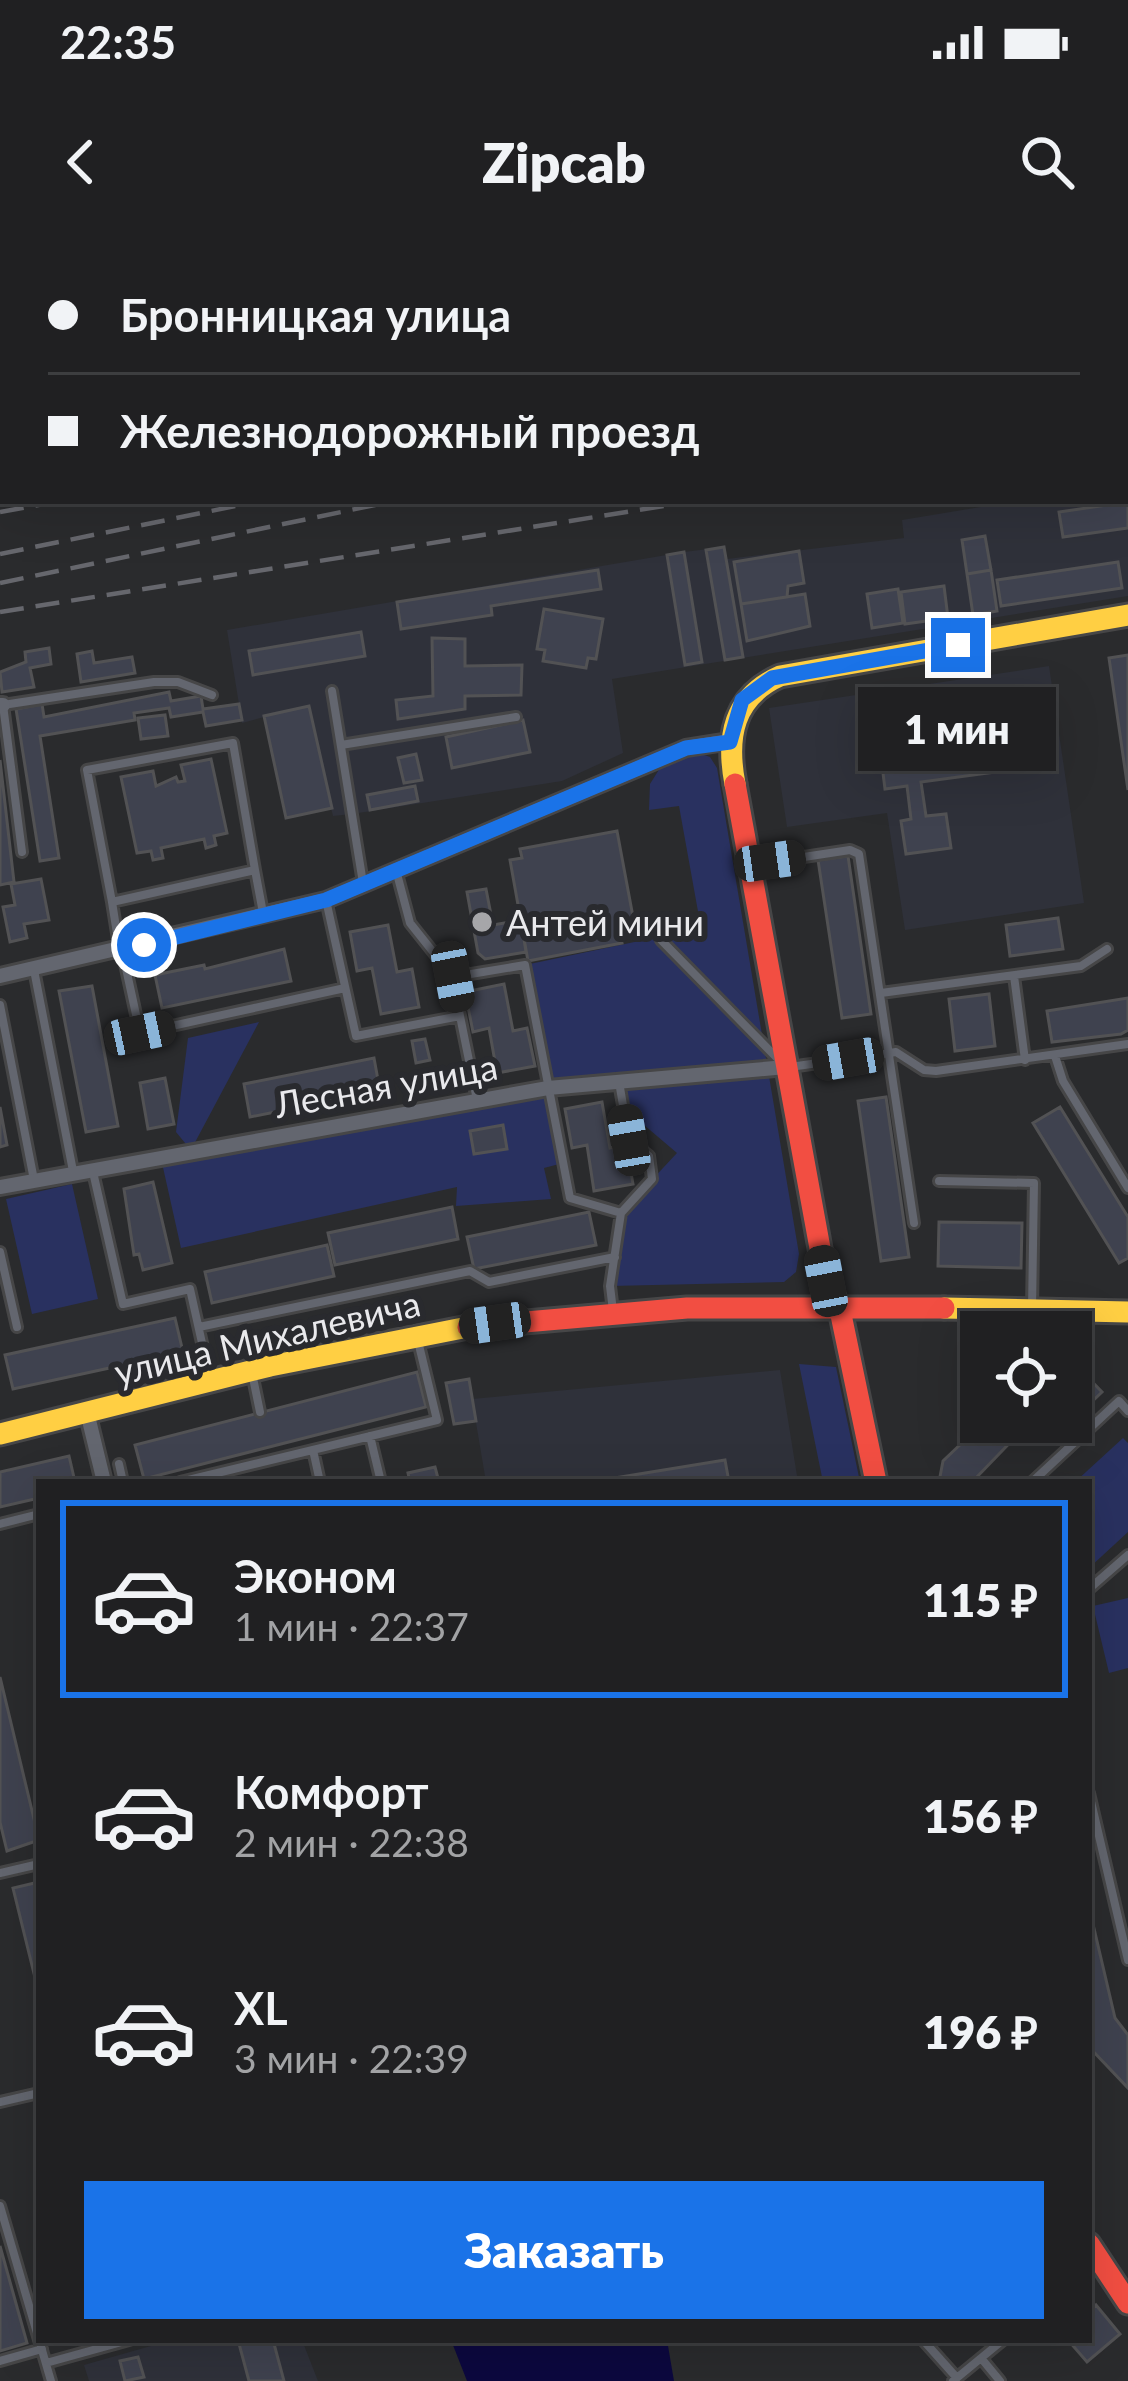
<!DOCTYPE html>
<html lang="ru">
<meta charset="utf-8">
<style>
:root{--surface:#202022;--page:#2d2d2f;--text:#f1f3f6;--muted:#a2a3a5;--line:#3d3e40;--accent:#1a73e8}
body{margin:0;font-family:Lato,sans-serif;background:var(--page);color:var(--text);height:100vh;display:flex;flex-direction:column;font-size:45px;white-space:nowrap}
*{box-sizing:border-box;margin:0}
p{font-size:39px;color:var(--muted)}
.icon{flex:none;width:66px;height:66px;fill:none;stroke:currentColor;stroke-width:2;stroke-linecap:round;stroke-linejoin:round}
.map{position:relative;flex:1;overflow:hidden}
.sheet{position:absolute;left:36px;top:1239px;width:1056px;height:864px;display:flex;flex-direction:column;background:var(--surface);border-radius:0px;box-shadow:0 12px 48px #0002,0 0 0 3px var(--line)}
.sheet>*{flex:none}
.top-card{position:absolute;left:0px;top:0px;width:1128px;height:264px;box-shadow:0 12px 48px #0002,0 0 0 3px var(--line);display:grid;align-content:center;height:264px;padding:0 48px;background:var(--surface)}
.fabs{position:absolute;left:960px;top:1071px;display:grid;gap:24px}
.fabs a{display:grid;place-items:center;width:132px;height:132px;border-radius:0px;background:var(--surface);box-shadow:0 12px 48px #0002,0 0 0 3px var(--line);font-size:60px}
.end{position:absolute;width:54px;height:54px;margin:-27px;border:15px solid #1a73e8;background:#fff;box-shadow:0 0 0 6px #fff}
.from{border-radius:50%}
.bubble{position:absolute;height:84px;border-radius:0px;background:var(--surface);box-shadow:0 12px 48px #0002,0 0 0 3px var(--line);font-size:39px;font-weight:800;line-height:84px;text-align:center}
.car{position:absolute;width:36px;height:72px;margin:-36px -18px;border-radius:15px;box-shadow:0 0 9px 3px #0007;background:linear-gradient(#222 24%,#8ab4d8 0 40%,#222 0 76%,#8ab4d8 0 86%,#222 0)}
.top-card b{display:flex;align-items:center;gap:42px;height:114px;font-size:45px}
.top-card b+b{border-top:3px solid var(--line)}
.top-card i{width:30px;height:30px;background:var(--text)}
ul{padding:21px 0 0;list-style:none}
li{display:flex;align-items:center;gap:36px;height:198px;margin:0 24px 18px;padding:0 24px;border:6px solid transparent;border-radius:0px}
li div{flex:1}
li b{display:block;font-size:45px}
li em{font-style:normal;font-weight:800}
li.current{border-color:var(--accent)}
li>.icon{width:108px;height:108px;stroke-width:1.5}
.button{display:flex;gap:24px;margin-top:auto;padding:24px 48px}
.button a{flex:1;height:138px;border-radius:0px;background:var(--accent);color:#fff;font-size:48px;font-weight:800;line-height:138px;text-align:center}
.status{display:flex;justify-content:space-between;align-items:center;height:84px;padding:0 60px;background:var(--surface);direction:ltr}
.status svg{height:33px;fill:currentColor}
header{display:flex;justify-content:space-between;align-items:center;height:156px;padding:0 48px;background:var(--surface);font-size:54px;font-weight:800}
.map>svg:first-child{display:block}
</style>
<div class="status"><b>22:35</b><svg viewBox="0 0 49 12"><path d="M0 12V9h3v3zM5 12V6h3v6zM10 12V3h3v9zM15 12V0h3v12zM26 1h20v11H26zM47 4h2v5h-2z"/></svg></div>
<header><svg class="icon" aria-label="back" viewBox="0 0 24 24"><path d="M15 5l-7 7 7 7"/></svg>Zipcab<svg class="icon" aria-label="search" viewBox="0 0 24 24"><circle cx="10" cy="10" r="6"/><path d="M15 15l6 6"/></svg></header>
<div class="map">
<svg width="1128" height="2141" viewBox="0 0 1128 2141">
<rect width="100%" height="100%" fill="#2a2b2d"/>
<path fill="#2f313a" d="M1128 216V356L612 439 623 513 562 541 352 574 333 576 331 568 286 578 264 477 242 483 227 390 684 312 724 307 727 319 904 298 902 280 1017 261H1125Z
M1049 426 1084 663 905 690 887 573 787 587 769 468Z
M780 1130 798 1242H486L472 1159Z
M172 2100H302L318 2141H89L84 2125Z"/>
<path fill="#293160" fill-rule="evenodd" d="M696 512 710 517 717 528 799 1014 796 1032 784 1042 610 1046 621 973 677 913 624 868 619 842 548 848 563 923 544 928 551 959 456 966 457 947 181 1008 160 914 190 909 176 892 188 798 259 782 192 908 547 848 525 725 701 688 679 566 649 570 650 544 660 528ZM502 885 506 908 475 914 471 890Z
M72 944 98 1059 32 1074 6 959Z
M799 1124 836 1127 860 1242H823Z
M1123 1198 1128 1203V1292L1089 1328V1242H1075Z
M1128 1358V1428L1109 1433 1093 1366Z"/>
<path fill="#434e87" d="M812 0H1005L1006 3H812Z"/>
<path fill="#0c083f" d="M451 2100H667L674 2141H467Z"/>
<path fill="#3f424f" stroke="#525254" stroke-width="3" d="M0 165H3L2 217 0 206Z
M1128 262V288L1063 297 1059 272Z
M985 296 991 330 967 334 962 300Z
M724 307 743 417 725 420 706 310Z
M799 311 804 343 788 346 787 357 741 364 734 322Z
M684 312 702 422 685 425 667 315Z
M1118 322 1122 348 1001 366 997 340Z
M598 330 601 349 491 366 492 375 401 389 397 362Z
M991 330 997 371 973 375 967 334Z
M944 346 948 378 905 384 901 352Z
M898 349 903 383 872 388 867 354Z
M805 354 810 386 747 401 741 364Z
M544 369 603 379 596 419 588 418 586 428 543 421 545 410 537 409Z
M361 392 365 416 253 435 249 411Z
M432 398 465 399V426L522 425 521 455 465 456V469L398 479 396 460 433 456Z
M49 408 51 424 30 428 34 447 2 452 0 432 26 422 25 412Z
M92 411 94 423 132 417 135 433 81 442 77 414Z
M1128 415V550L1109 418Z
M169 452 171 461 201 456 203 469 239 464 242 480 206 486 203 472 171 477 169 468 134 473 135 480 40 496 59 618 40 621 16 469 42 464 44 477Z
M309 466 332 568 286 578 264 476Z
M165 475 168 496 141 499 138 478Z
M523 480 530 512 452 528 446 497Z
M1014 499 1018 529 921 542 926 576 946 574 951 608 906 614 901 581 911 579 907 546 885 549 881 517Z
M416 514 422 540 404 543 398 518Z
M211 519 227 593 214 596 216 605 206 608 204 599 161 608 163 618 153 620 151 611 137 613 121 537 153 531 156 546 176 537 178 542 185 541 181 525Z
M0 520 14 642 0 645Z
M415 546 418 561 370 570 367 555Z
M617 591 636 693 620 695 622 703 528 721 510 620 522 618 520 609Z
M848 616 871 774 842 778 818 620Z
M41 639 49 680 24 684 27 698 10 702 3 667 15 665 11 644Z
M486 649 493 685 521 680 526 712 485 719 478 713 467 652Z
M1058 678 1063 709 1010 716 1006 685Z
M388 685 397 732 412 729 419 767 381 774 372 728 357 731 350 692Z
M284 709 291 741 162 768 155 735 204 725 205 729Z
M504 744 513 791 527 788 535 826 497 833 489 788 473 792 465 752Z
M92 746 118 886 86 892 59 751Z
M989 754 995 806 955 811 949 759Z
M1128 758V790L1121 794 1052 802 1047 771Z
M425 799 430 820 416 823 412 801Z
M374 818 380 851 250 877 244 844Z
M165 838 174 884 148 889 140 843Z
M886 857 909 1017 881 1021 858 861Z
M602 862 610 908 626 905 633 944 594 951 587 905 572 908 565 869Z
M0 867 7 905 0 907Z
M1060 867 1128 977V1018L1119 1023 1033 883Z
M503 885 507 909 474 914 470 891Z
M153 942 172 1023 143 1030 139 1014 134 1015 124 949Z
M452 967 458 999 335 1025 328 993Z
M589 972 596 1005 474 1029 467 997Z
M939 982 1022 983 1021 1028 938 1026Z
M327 1005 334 1036 212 1063 205 1032Z
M175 1078 183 1112 13 1149 5 1115Z
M1071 1120 1102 1152 1075 1178 1071 1174Z
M417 1132 426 1167 144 1239 135 1205Z
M469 1139 476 1181 454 1184 446 1143Z
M984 1182H1030L972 1242H939L943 1221Z
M69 1216 75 1242H39V1258L0 1267V1232Z
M725 1220 729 1242H590Z
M435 1227 439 1242H410L408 1233Z
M0 1437 39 1600 7 1611 0 1582Z
M39 1642V1754L13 1648Z
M1089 1667 1115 1778 1128 1795V1848L1089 1807Z
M0 2006 27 2103 0 2111Z
M1096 2065 1120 2094 1087 2122 1068 2100H1089V2071Z
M238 2100H273L284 2141H249Z
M138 2117 144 2137 125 2141 120 2121Z"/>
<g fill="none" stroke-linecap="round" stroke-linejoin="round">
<g stroke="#464647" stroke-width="14">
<path id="lane" d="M332 451 363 643
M341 505 516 477
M22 612 3 465 154 442H178L212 455
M751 625 850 610 859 614 914 983
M396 630 410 683 453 737
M326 660 356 796 460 776 477 860
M112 662 87 530 233 503 255 630
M661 700 778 819
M119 706 112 662 255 630 263 673
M122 710 140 793 345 748
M34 730 73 931
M1014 736 1025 820
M881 753 1081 726 1107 709
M0 765 34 940
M460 776 453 737 525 725 570 958 621 973
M1055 816 1063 841 1128 948
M790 827 896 812 924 830 936 831 1128 804
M93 932 123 1064 190 1049 210 1139
M939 941 1034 943 1032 1069
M0 1012 17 1087
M613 1071 610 1046 621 973 652 939 649 916 629 900 619 842
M199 1087 470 1031 489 1042 615 1017
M252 1133 260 1172
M370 1196 381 1242
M313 1210 320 1242
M119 1224 123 1242
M180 1242 437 1180 417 1097
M1032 1242 1119 1161 1128 1171
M0 1284 39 1274
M1089 1349 1128 1315
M1089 1553 1128 1720
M0 1633 39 1624
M0 1862 39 1853
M0 1966 51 2141
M923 2100 957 2138
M981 2118 1000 2141
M0 2121 42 2109
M46 2123 129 2100
M953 2141 1003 2100"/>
</g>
<g stroke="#464647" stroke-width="20">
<path id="street" d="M94 0 95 3
M598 0 599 3
M7 3 29 0
M0 251H3
M0 465H3
M0 736 326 660 686 508 730 501
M0 947 548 848 786 827
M87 1172 104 1242"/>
</g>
<g stroke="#464647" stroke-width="27">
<path id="slow" d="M735 544C726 497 733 457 780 436L1128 375
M944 1068 1128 1072
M0 1194 270 1126 468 1087"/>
</g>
<g stroke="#464647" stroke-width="27">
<path id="jam" d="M735 544 826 1041 840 1070 876 1242
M468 1087 687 1068H944
M1089 2004 1128 2063"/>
</g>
<use href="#lane" stroke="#63666f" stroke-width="8"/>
<use href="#street" stroke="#63666f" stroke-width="14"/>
<use href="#slow" stroke="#ffcf43" stroke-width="21"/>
<use href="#jam" stroke="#f24e42" stroke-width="21"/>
<path stroke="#66676d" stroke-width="4.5" stroke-dasharray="24 12" stroke-linecap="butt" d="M1125 58 1128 57
M1125 78 1128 77
M1125 104H1128
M1125 188 1128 187
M0 272 60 261
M0 314 260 261
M0 343 394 261
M0 372 695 261"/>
</g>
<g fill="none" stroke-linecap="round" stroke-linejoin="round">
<path stroke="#1a73e8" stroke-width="15" d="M144 705 326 660 686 508 730 502 742 460 772 438 958 405"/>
</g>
<circle fill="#a6a6a9" stroke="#292a2e" stroke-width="4.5" cx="482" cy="682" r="12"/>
<g text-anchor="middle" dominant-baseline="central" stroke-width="12" stroke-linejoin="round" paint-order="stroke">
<g font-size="36" fill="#e9e9ec" stroke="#292a2e" text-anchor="start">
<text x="506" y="682">Антей мини</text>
</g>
<g font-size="36" fill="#e9e9ec" stroke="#292a2e">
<text transform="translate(386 845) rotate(-10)">Лесная улица</text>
<text transform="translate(267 1097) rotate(-13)">улица Михалевича</text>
</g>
</g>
</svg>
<div class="fabs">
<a><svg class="icon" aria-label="locate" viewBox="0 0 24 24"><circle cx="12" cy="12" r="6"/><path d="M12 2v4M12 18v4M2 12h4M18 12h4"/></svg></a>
</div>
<i class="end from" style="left:144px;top:705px"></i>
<i class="end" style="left:958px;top:405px"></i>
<div class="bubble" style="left:858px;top:447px;width:198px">1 мин</div>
<i class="car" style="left:770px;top:621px;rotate:82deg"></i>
<i class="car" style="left:453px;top:737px;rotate:169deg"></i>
<i class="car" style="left:140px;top:793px;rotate:78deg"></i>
<i class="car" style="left:848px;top:819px;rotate:260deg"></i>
<i class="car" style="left:629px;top:900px;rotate:350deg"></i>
<i class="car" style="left:826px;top:1041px;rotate:349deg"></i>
<i class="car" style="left:495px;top:1083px;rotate:262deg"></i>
<div class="top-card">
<b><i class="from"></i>Бронницкая улица</b>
<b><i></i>Железнодорожный проезд</b>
</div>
<section class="sheet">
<ul>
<li class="current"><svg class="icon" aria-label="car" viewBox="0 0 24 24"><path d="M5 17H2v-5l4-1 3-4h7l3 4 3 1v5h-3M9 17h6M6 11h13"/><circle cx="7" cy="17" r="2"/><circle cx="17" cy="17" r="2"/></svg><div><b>Эконом</b><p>1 мин · 22:37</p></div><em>115 ₽</em></li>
<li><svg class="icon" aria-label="car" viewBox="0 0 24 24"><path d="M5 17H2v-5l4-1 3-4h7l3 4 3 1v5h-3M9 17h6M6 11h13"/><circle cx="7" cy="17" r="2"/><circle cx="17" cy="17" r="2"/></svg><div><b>Комфорт</b><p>2 мин · 22:38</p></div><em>156 ₽</em></li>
<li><svg class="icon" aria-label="car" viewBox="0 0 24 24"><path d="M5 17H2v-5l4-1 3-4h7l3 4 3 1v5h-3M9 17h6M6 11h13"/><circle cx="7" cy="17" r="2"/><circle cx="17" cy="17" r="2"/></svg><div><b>XL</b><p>3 мин · 22:39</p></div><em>196 ₽</em></li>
</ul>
<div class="button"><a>Заказать</a></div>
</section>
</div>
